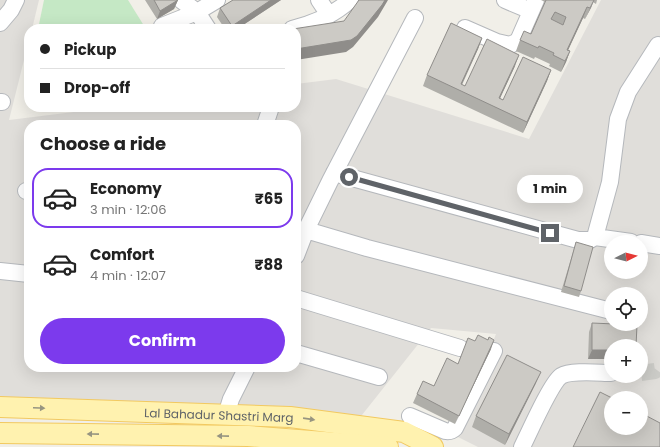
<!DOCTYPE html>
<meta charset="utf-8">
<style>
:root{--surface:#fff;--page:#f6f6f6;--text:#222;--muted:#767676;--line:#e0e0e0;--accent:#7c3aed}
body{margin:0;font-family:Poppins,sans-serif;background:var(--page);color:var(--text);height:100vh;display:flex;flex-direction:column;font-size:15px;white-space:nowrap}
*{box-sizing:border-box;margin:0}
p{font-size:13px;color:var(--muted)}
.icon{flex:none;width:22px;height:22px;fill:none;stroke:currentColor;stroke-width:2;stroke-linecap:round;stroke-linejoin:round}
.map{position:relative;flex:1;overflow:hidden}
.panel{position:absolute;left:24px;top:120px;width:277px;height:252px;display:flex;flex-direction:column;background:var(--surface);border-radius:16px;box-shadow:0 4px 16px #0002}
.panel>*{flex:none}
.hud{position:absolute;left:24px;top:24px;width:277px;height:88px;border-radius:16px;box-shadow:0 4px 16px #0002;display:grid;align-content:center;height:88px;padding:0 16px;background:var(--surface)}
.needle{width:26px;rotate:84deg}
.tools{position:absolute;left:604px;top:235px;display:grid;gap:8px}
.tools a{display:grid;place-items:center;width:44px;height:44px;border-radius:50%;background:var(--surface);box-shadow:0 4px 16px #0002;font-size:20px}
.end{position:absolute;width:18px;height:18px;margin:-9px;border:5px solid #5f6368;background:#fff;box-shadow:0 0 0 2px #fff}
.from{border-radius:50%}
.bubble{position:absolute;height:28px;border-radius:14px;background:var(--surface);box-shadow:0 4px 16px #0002;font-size:13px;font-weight:700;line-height:28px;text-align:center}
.hud b{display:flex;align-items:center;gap:14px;height:38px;font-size:15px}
.hud b+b{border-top:1px solid var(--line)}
.hud i{width:10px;height:10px;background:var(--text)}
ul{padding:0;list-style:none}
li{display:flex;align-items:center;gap:12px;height:60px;margin:0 8px 6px;padding:0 8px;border:2px solid transparent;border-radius:16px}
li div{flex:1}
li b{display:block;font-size:15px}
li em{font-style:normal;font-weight:700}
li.selected{border-color:var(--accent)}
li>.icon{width:36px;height:36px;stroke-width:1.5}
h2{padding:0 16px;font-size:18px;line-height:48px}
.button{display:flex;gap:8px;margin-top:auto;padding:8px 16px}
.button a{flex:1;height:46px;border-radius:24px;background:var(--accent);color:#fff;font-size:16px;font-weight:700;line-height:46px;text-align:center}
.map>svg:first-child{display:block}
</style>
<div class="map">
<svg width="660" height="447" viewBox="0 0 660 447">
<rect width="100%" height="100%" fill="#f1efe8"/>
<path fill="#e0deda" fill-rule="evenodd" d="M0 0H39L32 29H29V40L9 120 114 107H296V84L336 79 529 139 601 0H660V439L641 428V398H611V413L594 405 572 447H478L456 436 496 334 431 328 358 420 0 404ZM29 125H296V367H29ZM611 242H641V272H611ZM611 294H641V324H611ZM611 346H641V376H611Z"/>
<path fill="#c5e8c5" d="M44 0H128L146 29H38Z"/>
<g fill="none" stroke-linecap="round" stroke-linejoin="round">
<path stroke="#ccccc8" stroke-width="16" stroke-dasharray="16 8" stroke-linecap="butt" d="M641 373 655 371 660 364"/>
<g stroke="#b5b8bc" stroke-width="18">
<path id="minor" d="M181 0 197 12 208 29
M319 0 329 15
M505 0 531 11
M0 23 11 10 16 0
M162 26 197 12 217 0
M465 28 497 42 510 45 518 41 536 0
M292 29C312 24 334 15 350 0
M0 102H2
M265 125 271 107
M334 173 578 240H590L595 237 610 182 618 119 628 92 658 45
M26 191H29
M306 230 367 248 611 311
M595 237 631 242
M641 243 660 246
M296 256 306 230 330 181 415 18
M0 271 29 274
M296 298 460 348
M296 353 379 377
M226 415 231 399 247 367
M410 416 445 431C450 432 452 431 455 428L494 351
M522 447C529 433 551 383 561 376 571 370 600 373 611 373"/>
</g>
<g stroke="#f2c960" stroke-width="22">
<g id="major">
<path id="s1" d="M0 407 290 417 404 432 433 447"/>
<path d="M0 433 248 436 388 447"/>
</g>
</g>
<use href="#minor" stroke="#fff" stroke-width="16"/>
<use href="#major" stroke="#fff2af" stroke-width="20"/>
</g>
<path fill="#afaea9" d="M145 0H178L174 9 157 19Z
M233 0H281L237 29H225L217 17 220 8Z
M541 0H597L596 4 593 2 585 19 583 18 568 50 570 51 566 62 561 72 549 66 550 64 535 57 534 59 516 51 520 40 531 34 545 2Z
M482 38 478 49 462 85 465 86 515 66 500 98 503 100 551 70 547 81 523 133 423 86 427 75Z
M576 242 581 291 579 297 561 292Z
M592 323 636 346 588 359 589 332Z
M491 349 455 424 413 403 417 394 434 386 458 364Z
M536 383 505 445 472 427 476 416Z"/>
<path fill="#8f8d8a" d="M178 0 174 9 157 19 160 11Z
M271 0H281L237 29H231L232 26Z
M385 0H388L378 17 353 47 346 52 296 60V49Z
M594 0 591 8 585 19 590 8Z
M587 7 583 18 563 61 567 50Z
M482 38 478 49 459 90 461 84Z
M570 51 566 62 561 72 565 61Z
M519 55 515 66 495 109 499 98Z
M551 70 547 81 523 133 527 122Z
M494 340 491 349 455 424 459 416Z
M592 350H611V359H588Z
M541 372 536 383 505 445 509 434Z"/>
<path fill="#cccac5" stroke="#8f8d8a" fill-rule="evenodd" d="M154 0H178L160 11Z
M233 0H271L232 26 220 8Z
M359 0H385L382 5 357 36 351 40 296 49V29H293L344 21Z
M546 0H594L590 8 587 7 567 50 570 51 565 61 553 55 554 53 539 46 538 48 520 40 524 31 531 34ZM555 12 566 17 563 25 551 19Z
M451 23 482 38 461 84 465 86 487 39 519 55 499 98 503 100 523 57 551 70 527 122 427 75Z
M576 242 593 247 581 291 564 286Z
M592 323 637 325 636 346H611V350H592Z
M478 335 488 340 489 337 494 340 459 416 417 394 423 381 434 386 447 358 458 364 468 338 475 341Z
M507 355 541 372 509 434 476 416Z
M600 392 612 398H611V428H641V413L660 423V447H573Z"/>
<defs><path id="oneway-solid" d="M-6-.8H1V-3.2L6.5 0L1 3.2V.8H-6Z"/></defs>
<g fill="#979581">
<use href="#oneway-solid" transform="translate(39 408) rotate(2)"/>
<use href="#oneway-solid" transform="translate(309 419) rotate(8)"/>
<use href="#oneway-solid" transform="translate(93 434) rotate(-179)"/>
<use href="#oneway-solid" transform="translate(223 436) rotate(-179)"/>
</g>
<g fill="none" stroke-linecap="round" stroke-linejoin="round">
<path stroke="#5f6368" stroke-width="5" d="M349 177 550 233"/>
</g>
<g text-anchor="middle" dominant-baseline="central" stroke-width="3" stroke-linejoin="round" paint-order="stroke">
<g font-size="12" fill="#5f6368" stroke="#fff">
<text stroke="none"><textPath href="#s1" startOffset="219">Lal Bahadur Shastri Marg</textPath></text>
</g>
</g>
</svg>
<div class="tools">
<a><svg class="needle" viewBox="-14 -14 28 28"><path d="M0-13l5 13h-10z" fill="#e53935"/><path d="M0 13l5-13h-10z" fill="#767676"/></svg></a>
<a><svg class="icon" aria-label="locate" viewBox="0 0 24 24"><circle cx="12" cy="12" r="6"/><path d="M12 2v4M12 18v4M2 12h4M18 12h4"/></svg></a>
<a>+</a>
<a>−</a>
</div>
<i class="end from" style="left:349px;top:177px"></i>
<i class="end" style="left:550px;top:233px"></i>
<div class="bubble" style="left:517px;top:175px;width:66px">1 min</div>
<div class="hud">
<b><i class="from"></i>Pickup</b>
<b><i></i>Drop-off</b>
</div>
<section class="panel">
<h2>Choose a ride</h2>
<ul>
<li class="selected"><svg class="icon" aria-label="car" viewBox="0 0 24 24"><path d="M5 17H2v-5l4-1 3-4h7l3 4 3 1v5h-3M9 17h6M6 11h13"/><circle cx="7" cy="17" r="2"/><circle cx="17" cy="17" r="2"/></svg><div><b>Economy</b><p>3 min · 12:06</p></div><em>₹65</em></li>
<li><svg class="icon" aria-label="car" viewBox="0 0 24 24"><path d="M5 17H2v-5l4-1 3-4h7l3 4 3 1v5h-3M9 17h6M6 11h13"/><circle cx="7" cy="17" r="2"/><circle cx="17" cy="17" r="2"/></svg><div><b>Comfort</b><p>4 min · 12:07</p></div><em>₹88</em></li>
</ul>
<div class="button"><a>Confirm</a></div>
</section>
</div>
